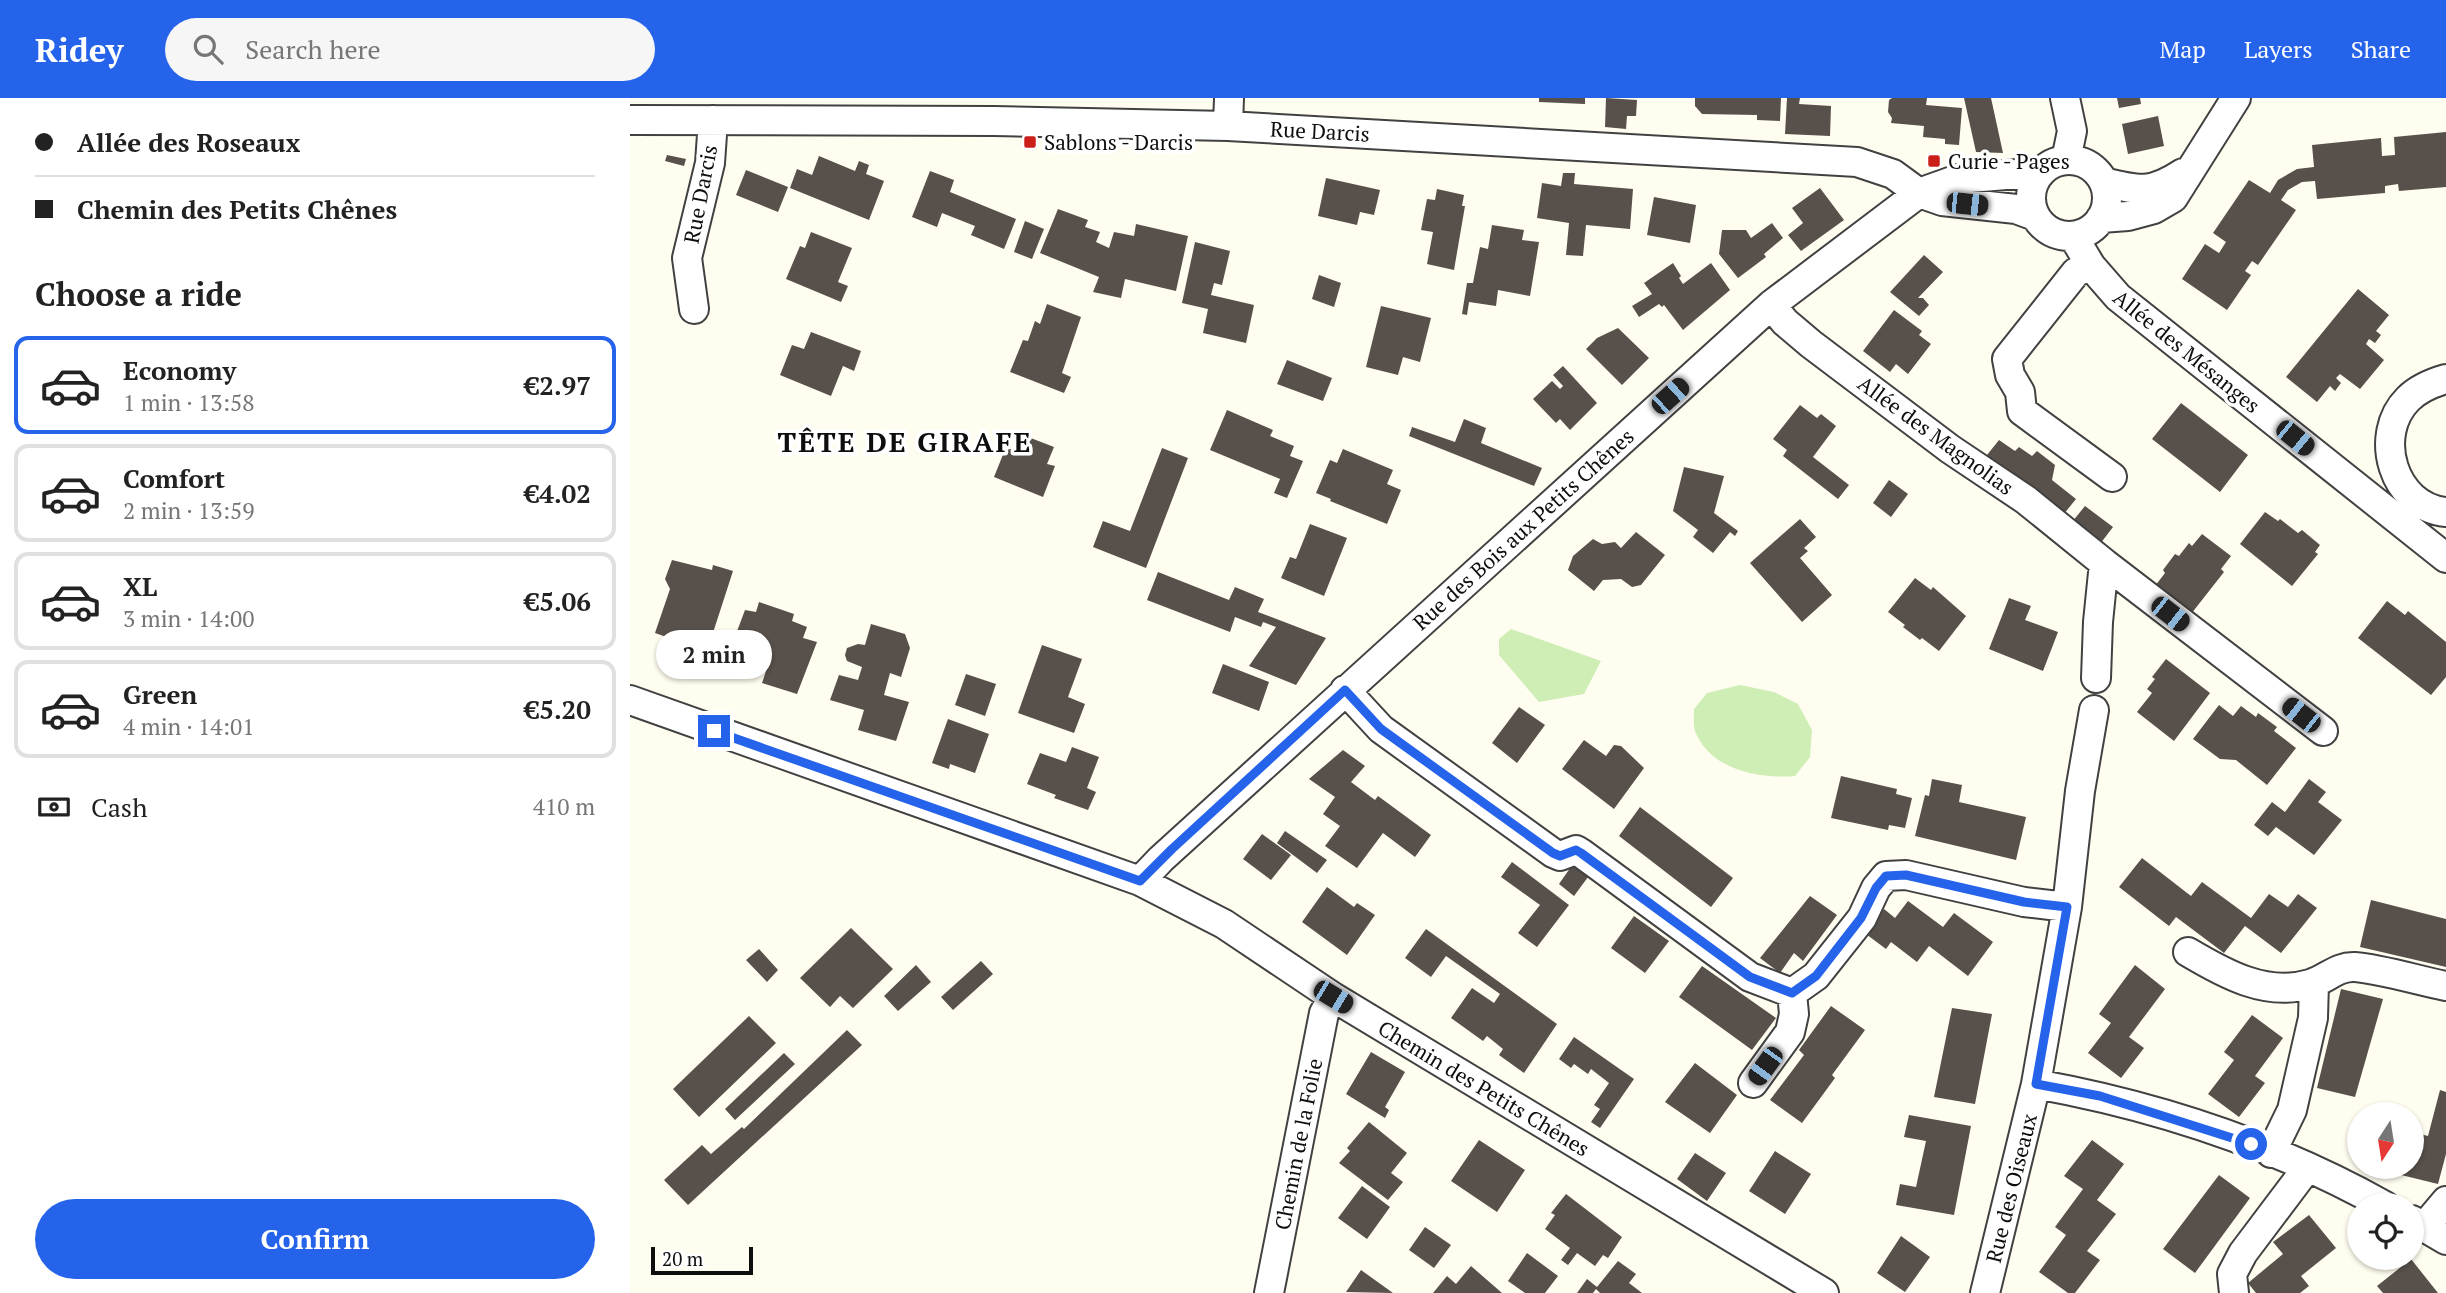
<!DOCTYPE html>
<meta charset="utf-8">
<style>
:root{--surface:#fff;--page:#f6f6f6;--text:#222;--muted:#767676;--line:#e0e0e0;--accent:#2563eb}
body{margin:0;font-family:"PT Serif",serif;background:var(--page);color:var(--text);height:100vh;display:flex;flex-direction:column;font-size:26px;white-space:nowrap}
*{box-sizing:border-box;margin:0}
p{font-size:23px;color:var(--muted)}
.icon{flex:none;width:38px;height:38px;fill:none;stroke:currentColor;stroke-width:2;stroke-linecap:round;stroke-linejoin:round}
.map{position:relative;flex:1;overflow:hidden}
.sheet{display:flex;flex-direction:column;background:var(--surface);width:630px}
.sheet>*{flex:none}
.top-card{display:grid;align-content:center;height:154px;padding:0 35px;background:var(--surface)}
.needle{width:46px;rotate:192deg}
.controls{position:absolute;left:1717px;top:1004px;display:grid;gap:14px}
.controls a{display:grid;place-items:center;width:77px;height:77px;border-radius:50%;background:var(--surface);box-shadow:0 2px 5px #0004;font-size:35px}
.scale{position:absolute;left:21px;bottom:18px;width:102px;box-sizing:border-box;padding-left:7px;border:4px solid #0e0e0e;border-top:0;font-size:19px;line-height:24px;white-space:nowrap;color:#0e0e0e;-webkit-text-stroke:5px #fff;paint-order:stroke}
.end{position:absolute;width:32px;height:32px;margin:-16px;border:9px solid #2563eb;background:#fff;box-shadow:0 0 0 4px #fff}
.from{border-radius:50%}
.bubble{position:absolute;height:49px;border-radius:24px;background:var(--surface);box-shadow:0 2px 5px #0004;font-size:23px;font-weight:800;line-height:49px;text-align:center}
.car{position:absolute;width:21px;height:42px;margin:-21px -10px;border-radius:9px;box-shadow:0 0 5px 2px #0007;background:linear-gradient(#222 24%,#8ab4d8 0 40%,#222 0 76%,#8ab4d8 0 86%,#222 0)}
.top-card b{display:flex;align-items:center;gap:24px;height:66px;font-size:26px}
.top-card b+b{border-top:2px solid var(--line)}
.top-card i{width:18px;height:18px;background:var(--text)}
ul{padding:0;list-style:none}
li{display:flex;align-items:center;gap:21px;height:98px;margin:0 14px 10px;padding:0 21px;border:4px solid var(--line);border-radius:14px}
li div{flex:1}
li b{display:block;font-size:26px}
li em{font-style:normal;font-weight:800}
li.selected{border-color:var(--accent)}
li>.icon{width:63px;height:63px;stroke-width:1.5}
h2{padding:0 35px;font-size:32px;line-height:84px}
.pay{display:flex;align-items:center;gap:18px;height:77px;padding:0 35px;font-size:26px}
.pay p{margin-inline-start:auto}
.cta{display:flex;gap:14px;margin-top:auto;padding:14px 35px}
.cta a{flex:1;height:80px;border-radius:42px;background:var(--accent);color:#fff;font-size:28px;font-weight:800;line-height:80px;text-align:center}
header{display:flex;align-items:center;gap:42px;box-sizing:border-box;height:98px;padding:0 35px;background:var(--accent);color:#fff}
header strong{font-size:33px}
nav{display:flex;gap:38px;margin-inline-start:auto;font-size:24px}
.search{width:490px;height:63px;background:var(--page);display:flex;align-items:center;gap:18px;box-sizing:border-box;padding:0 24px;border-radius:38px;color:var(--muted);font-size:26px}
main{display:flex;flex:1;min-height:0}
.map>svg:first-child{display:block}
</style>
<header>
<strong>Ridey</strong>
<div class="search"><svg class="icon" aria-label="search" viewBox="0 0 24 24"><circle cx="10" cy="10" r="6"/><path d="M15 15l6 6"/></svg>Search here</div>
<nav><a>Map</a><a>Layers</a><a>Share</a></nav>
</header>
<main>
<section class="sheet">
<div class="top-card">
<b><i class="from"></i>Allée des Roseaux</b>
<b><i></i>Chemin des Petits Chênes</b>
</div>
<h2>Choose a ride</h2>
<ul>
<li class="selected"><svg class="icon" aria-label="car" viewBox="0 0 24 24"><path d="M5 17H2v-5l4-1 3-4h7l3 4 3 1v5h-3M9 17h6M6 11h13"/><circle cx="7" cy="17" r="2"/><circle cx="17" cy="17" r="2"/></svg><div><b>Economy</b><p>1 min · 13:58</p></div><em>€2.97</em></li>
<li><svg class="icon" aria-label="car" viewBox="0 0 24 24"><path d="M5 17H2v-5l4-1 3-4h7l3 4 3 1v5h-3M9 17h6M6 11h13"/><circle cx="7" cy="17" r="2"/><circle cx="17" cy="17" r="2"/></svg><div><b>Comfort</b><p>2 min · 13:59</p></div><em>€4.02</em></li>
<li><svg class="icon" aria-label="car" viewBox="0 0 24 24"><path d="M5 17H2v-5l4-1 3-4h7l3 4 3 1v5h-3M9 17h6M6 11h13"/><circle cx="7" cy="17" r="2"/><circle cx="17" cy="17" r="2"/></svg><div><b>XL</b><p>3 min · 14:00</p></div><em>€5.06</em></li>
<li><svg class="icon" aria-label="car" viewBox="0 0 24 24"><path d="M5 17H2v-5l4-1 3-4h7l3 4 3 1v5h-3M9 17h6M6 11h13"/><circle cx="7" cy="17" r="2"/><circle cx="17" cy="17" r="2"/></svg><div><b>Green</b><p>4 min · 14:01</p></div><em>€5.20</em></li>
</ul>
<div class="pay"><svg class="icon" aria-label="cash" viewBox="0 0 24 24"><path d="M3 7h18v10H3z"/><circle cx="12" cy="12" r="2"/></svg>Cash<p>410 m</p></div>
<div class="cta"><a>Confirm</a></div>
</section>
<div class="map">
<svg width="1816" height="1195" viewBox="0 0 1816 1195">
<rect width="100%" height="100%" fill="#fffdf0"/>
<path fill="#ceeeb5" d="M881 531 971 563 954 596 909 604 869 557V541Z
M1110 587 1144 594 1168 606 1182 632 1180 659 1165 678C1129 681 1080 672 1065 633 1063 627 1064 617 1064 611L1077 595Z"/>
<path fill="#58504a" d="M909 0H955V6L909 4Z
M976 0 1007 2 1006 18H997L996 31 975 29Z
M1065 0H1151L1150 23 1127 22V17L1072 16 1065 8Z
M1157 0H1170L1169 6 1201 8 1200 38 1155 36Z
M1262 0H1297L1296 7 1332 10 1329 47 1315 46V41L1293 39 1294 28 1261 25 1262 20 1258 14 1259 2Z
M1334 0H1361L1373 55 1346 54Z
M1487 0H1510L1511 6 1489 10Z
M1528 18 1534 48 1498 56 1492 26Z
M1816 34V89L1769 93 1768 86 1755 88V95L1687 101 1685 83 1672 84 1658 92 1651 102 1666 112 1628 167 1622 163 1615 173 1621 177 1597 212 1552 181 1575 146 1589 155 1596 144 1583 135 1619 82 1640 95 1648 82 1667 71 1684 69 1682 47 1751 40 1752 58 1765 57 1764 39Z
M37 57 56 61 54 68 35 63Z
M189 58 225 73 229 63 239 67 236 76 254 83 239 122 160 90 167 71 182 77Z
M116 72 158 89 148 114 106 97Z
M300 73 324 82 320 94 386 121 374 151 341 137 345 128 312 115 307 129 282 119Z
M933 75H945L944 86 1003 91 1000 131 956 127 953 158 936 157 939 125 907 120 912 85 931 88Z
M696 80 750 92 744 117 730 114 727 127 688 118Z
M1190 90 1214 122 1171 153 1158 137 1173 125 1162 110Z
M807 91 834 97 832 108H835L824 172 797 166 803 134 791 132 797 101 805 102Z
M1024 99 1066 107 1060 145 1017 137Z
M428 111 458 122 455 129 470 134 466 144 479 150 484 134 504 138 506 126 558 138 546 193 495 181 491 200 463 194 469 179 410 155Z
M395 123 414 131 402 161 384 154Z
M1142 125 1153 140 1134 156 1136 159 1108 180 1089 156 1092 132H1116L1121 140Z
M862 127 894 132 892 142 909 144 900 198 868 192 866 208 839 204 837 217 832 216 837 185H843L850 149 858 151Z
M181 134 222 150 208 184 218 188 211 204 156 181 170 148 175 150Z
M565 144 600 153 592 187 584 185 581 197 624 207 616 245 573 235 578 211 552 205Z
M1294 157 1313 174 1288 200H1293L1299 207 1289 218 1260 194Z
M1043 165 1051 178 1049 180 1053 186 1081 165 1100 192 1053 232 1034 207 1032 209 1029 206 1009 219 1002 208 1022 196 1014 185Z
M689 177 711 185 704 209 682 201Z
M1728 191 1759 217 1746 233 1751 237 1745 245 1739 241 1736 246 1754 262 1730 291 1710 276 1706 280 1711 285 1705 293 1700 288 1687 304 1656 279Z
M417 206 451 219 432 275 441 279 434 295 380 274 393 242 398 243 405 223 410 226Z
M751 208 801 220 790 264 773 259 768 277 736 269Z
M1264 212 1292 233 1289 237 1301 246 1278 276 1266 266 1260 274 1233 253Z
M988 230 1019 260 992 287 956 251 967 240Z
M181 234 231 253 224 273 213 268 201 298 150 277 162 247 174 251Z
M657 262 702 280 693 303 647 286Z
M933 268 967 305 940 332 930 321 926 325 903 301 922 283 930 291 933 288 923 277Z
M1551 305 1618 357 1590 394 1522 341Z
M1170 307 1187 320 1191 316 1206 328 1183 359 1219 387 1208 401 1153 358 1157 352 1143 341Z
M597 312 643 332 640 338 664 348 660 358 673 363 657 400 644 395 650 381 580 352Z
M834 321 856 330 851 345 912 370 904 388 779 338 782 329 825 344Z
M393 337 424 349 417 366 425 368 413 399 364 379 376 349 386 353Z
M1369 342 1385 353 1389 349 1402 358 1407 353 1425 367 1422 382 1446 401 1433 417 1357 357Z
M532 350 558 360 516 470 463 449 473 423 500 433Z
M713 351 763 372 757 386 771 392 757 426 700 403 701 401 686 395 700 362 707 365Z
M1054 369 1094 378 1084 415 1108 433 1105 438 1100 434 1083 455 1063 439 1068 432 1043 413Z
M1259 382 1278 396 1261 419 1243 405Z
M1455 408 1483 429 1470 446 1442 424Z
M1635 414 1648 423 1650 421 1668 435 1672 432 1690 447 1685 454 1688 456 1662 488 1610 446Z
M1170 421 1186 439 1174 450 1178 453 1170 460 1202 497 1172 524 1120 465Z
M680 426 717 440 694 498 651 480 660 459 666 461Z
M1006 434 1035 457 1011 487 1002 489 991 481 973 482 964 493 938 472 943 458 963 441 972 446 985 444 991 450Z
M1572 436 1601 458 1591 471 1594 474 1561 516 1525 488 1535 475 1533 472 1545 456 1549 458 1559 445 1562 448Z
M42 462 82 472 83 467 103 473 80 544 44 533 42 541 25 535 40 491 35 481Z
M528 474 599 502 605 489 634 501 628 514 696 540 666 587 619 568 646 529 633 524 631 529 605 519 600 534 517 502Z
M1285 480 1301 492 1303 489 1336 518 1309 553 1292 540 1290 542 1273 529 1275 527 1258 514Z
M1379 500 1401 508 1395 522 1428 534 1413 573 1359 551Z
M1757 503 1775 517 1778 513 1816 544V579L1801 597 1728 540Z
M129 504 164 516 162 523 177 529 173 540 187 544 167 596 132 585 137 570 123 566 128 553 103 544 115 512 126 514Z
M241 526 275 536 280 550 271 579 260 575 254 597 279 604 266 643 228 632 234 612 200 602 209 577 228 582 232 569 217 563 215 557 217 550 228 546 235 547Z
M412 547 452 561 438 599 455 606 444 635 388 615Z
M1536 561 1580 595 1544 643 1507 614 1522 595 1517 591 1525 581 1522 579Z
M593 566 639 584 629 613 582 595Z
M336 576 366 586 355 618 325 607Z
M1589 607 1603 618 1611 608 1626 619 1628 615 1647 629 1644 633 1666 650 1637 687 1606 662 1590 661 1563 641Z
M889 609 915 627 887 665 862 645Z
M318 621 359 636 345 675 320 666 319 671 302 665Z
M954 642 976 658 984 647 991 648 1014 670 984 711 932 671Z
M442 649 469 659 457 690 466 694 458 712 424 700 426 697 397 686 410 655 436 664Z
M713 652 735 668 721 684 745 702 748 698 801 737 785 759 753 735 727 770 695 748 710 728 693 716 705 699 679 681Z
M1211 678 1267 691 1266 696 1282 700 1275 730 1259 727 1258 732 1201 720Z
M1302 681 1332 687 1329 704 1396 719 1386 762 1285 738 1295 697 1299 698Z
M1679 681 1696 694 1688 704 1712 722 1684 757 1646 729 1638 738 1624 727 1642 704 1655 714Z
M1010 709 1103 780 1081 809 989 738Z
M655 733 697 762 687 775 647 745Z
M632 736 661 757 641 782 613 761Z
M1512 760 1561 798 1572 784 1621 820 1639 796 1658 809 1668 796 1687 810 1651 855 1615 828 1594 855 1546 819 1539 828 1489 789Z
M945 763 961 775 944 798 929 786Z
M882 764 939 807 907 849 888 835 910 807 871 779Z
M697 789 724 809 727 805 745 817 717 857 672 824Z
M1180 798 1207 817 1173 863 1164 855 1150 875 1130 860Z
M1741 802 1816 821V869L1730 849Z
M1278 803 1313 829 1324 815 1363 844 1338 878 1299 848 1287 864 1261 844 1256 851 1236 836 1254 811 1265 820Z
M1004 818 1039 843 1015 875 981 850Z
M221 830 263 871 223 910 210 898 200 909 170 880Z
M796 831 927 926 894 975 869 957 873 951 857 938 853 943 821 920 842 890 864 905 870 896 816 858 801 879 775 860Z
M129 851 148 872 137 884 116 862Z
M351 863 363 876 323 912 311 899Z
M286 867 301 884 268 913 254 898Z
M1505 867 1535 891 1499 939 1514 950 1491 980 1458 955 1481 925 1469 916Z
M1072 868 1146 920 1122 952 1049 899Z
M1711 891 1753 901 1725 999 1687 990Z
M1201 908 1235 932 1202 977 1205 980 1172 1025 1140 1002 1174 957 1169 952Z
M1322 910 1362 916 1345 1006 1304 999Z
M1622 917 1653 940 1625 978 1635 985 1609 1019 1578 996 1604 962 1594 954Z
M119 918 146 945 69 1019 43 991Z
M217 932 232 947 58 1107 34 1082 72 1047 81 1056 112 1029 114 1031Z
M944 939 1004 981 970 1030 961 1024 970 1011 964 1007 979 985 961 971 958 976 944 966 941 970 929 961Z
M741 954 775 974 755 1009 759 1012 755 1020 716 996Z
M154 955 165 966 105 1022 95 1011Z
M1065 965 1107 997 1080 1035 1035 1004Z
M1810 992 1816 994V1056L1808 1086 1763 1075 1765 1069H1782V1034L1798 1038Z
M1279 1017 1341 1028 1324 1117 1266 1107 1270 1086 1286 1089 1296 1043 1274 1039Z
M739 1024 777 1055 761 1075 773 1084 758 1102 709 1065 720 1053 717 1050Z
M849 1042 895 1072 867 1114 821 1083Z
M1462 1042 1494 1066 1467 1102 1486 1116 1457 1153 1470 1162 1445 1195H1438L1409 1174 1436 1137 1425 1129 1453 1091 1434 1078Z
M1145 1053 1181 1076 1155 1116 1119 1093Z
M1065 1055 1096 1075 1077 1103 1047 1081Z
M1589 1077 1620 1100 1565 1175 1533 1151Z
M732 1088 760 1109 737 1141 708 1120Z
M936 1096 992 1139 978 1160 973 1157 965 1168 947 1155 938 1167 931 1162 940 1150 915 1131 925 1117 921 1115Z
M1679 1117 1706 1150 1671 1178 1679 1188 1670 1195H1626L1618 1185 1653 1156 1643 1144Z
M795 1129 821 1147 804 1170 779 1152Z
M1271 1138 1300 1159 1275 1194 1247 1175Z
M897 1155 928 1178 915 1195H895L878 1183Z
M1781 1161 1808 1195H1753L1747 1188Z
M988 1163 1006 1176 999 1185 1012 1195H970L966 1191 963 1195H947L957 1181 967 1189Z
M841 1168 872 1195H803L817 1178 826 1186Z
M731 1172 763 1195 716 1194Z"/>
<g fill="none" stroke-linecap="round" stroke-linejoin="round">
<g stroke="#414141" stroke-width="32">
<path id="minor" d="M1435 0 1442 33 1436 62
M0 22 364 23 598 28 1227 64 1263 76 1289 95 1312 103 1386 111 1405 118
M598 28 599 0
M1401 100a38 38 0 1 1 76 0a38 38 0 1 1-76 0Z
M1474 84C1510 93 1521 96 1553 75
M1471 120 1498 118 1524 111 1543 100 1606 0
M1443 138 1461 168 1488 199 1816 460
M1461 168 1446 174 1377 261 1380 277 1390 294 1392 313 1482 379
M1141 207 1155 224 1181 246 1320 351 1396 402 1474 465 1468 524 1466 580
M64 211 57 160 80 65 83 22
M1816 281C1802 285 1789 290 1778 301 1742 337 1763 409 1816 414
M1474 465 1693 633
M715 592 751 631 923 755 930 758 946 752 951 755 1120 879 1162 895
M0 602 510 783 594 826 703 899 1194 1195
M510 783 531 761 1141 207 1289 95 1328 81 1411 74
M1558 854C1595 876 1636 899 1680 886 1697 881 1707 868 1725 869 1751 871 1790 883 1816 888
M1123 985 1160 934 1164 916 1162 895 1186 878 1232 820 1246 790 1256 778 1276 777 1394 804 1437 809
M1406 986C1527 1008 1648 1048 1755 1108
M1641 1055 1662 1012 1683 920 1684 885
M1782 1122 1816 1142
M1794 1129 1816 1103
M639 1195 694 915 703 899
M1355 1195 1406 986 1437 809 1450 693 1464 612
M1604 1195 1602 1176 1613 1155 1677 1070"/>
</g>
<use href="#minor" stroke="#fff" stroke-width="28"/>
</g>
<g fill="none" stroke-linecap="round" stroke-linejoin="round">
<path stroke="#2563eb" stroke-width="9" d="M84 633 510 783 542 751 715 592 751 631 923 755 930 758 946 752 951 755 1120 879 1162 895 1186 878 1231 820 1246 790 1256 778 1276 777 1394 804 1437 809 1406 986 1470 998 1621 1046"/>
</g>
<g fill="#cc1f19" stroke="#fff" stroke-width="2.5">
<rect x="393" y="37" width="14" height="14" rx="3.5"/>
<rect x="1297" y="56" width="14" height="14" rx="3.5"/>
</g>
<g text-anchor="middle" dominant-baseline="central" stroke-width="7" stroke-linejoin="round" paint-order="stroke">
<g font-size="21" fill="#0e0e0e" stroke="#fff">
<text transform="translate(690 33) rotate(3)">Rue Darcis</text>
<text transform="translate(70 96) rotate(-79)">Rue Darcis</text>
<text transform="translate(1557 253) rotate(39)">Allée des Mésanges</text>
<text transform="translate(1306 337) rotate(36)">Allée des Magnolias</text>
<text transform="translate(893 431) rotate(-42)">Rue des Bois aux Petits Chênes</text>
<text transform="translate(854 990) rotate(31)">Chemin des Petits Chênes</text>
<text transform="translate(668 1046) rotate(-79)">Chemin de la Folie</text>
<text transform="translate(1381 1090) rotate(-76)">Rue des Oiseaux</text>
</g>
<g font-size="21" fill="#0e0e0e" stroke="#fff" text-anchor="start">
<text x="414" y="44">Sablons - Darcis</text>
<text x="1318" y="63">Curie - Pages</text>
</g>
<g font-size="28" font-weight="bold" letter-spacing="2" fill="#0e0e0e" stroke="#fff">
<text x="275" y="343">TÊTE DE GIRAFE</text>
</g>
</g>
</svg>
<div class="controls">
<a><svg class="needle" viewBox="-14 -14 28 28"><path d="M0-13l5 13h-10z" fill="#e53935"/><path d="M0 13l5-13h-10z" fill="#767676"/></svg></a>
<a><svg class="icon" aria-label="locate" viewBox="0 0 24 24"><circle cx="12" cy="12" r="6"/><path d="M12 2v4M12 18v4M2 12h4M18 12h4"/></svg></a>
</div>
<div class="scale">20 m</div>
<i class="end from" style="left:1621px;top:1046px"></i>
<i class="end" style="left:84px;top:633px"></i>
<div class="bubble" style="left:26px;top:532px;width:116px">2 min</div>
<i class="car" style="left:1337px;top:106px;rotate:96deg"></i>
<i class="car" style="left:1040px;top:298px;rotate:48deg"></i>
<i class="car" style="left:1665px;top:340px;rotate:129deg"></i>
<i class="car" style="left:1540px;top:516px;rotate:128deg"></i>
<i class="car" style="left:1671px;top:617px;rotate:308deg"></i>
<i class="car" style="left:703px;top:899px;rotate:121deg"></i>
<i class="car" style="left:1135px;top:968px;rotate:216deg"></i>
</div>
</main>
